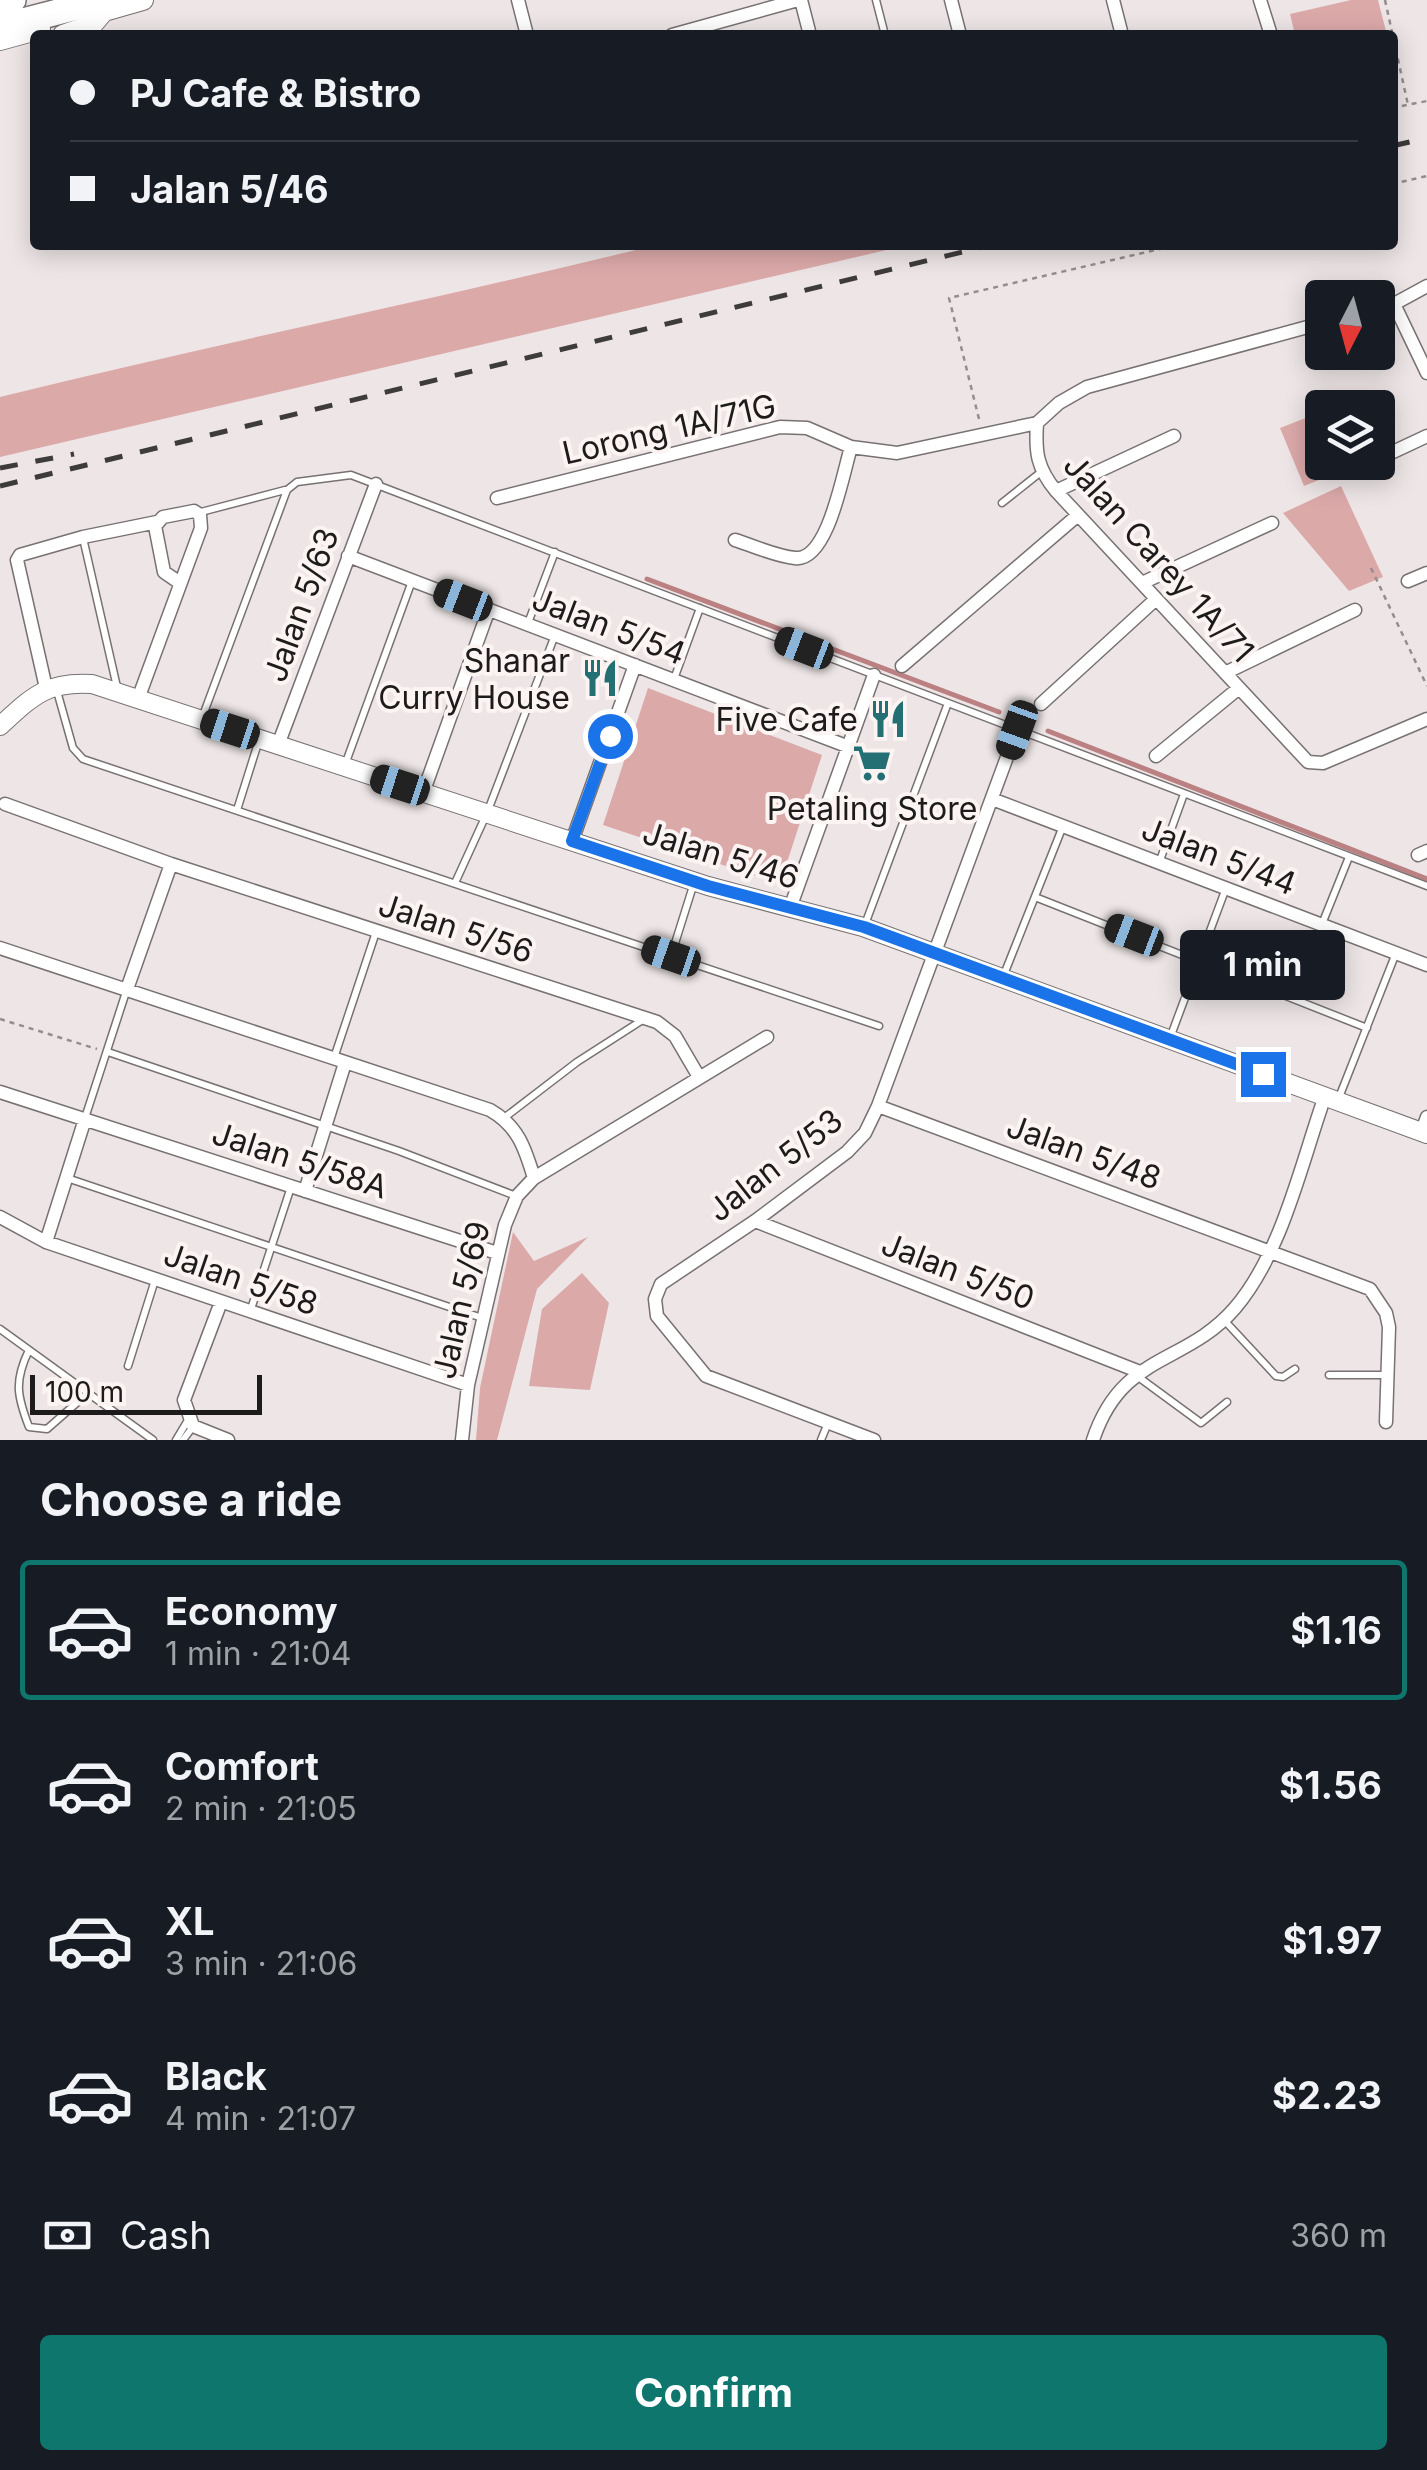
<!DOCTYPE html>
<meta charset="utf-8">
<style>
:root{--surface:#171b24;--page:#242831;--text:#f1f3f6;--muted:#9ea1a6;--line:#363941;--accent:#0f766e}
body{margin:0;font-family:Inter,sans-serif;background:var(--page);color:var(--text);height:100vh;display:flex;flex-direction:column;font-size:38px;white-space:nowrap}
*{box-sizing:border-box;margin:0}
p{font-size:32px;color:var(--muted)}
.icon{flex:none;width:55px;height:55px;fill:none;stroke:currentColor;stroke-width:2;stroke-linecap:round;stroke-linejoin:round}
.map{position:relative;height:1440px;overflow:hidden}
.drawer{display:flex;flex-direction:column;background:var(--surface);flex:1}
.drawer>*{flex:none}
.guide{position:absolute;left:30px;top:30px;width:1368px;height:220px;border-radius:10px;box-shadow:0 5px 25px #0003;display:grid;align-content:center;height:220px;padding:0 40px;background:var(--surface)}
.needle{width:65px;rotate:186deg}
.buttons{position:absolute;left:1305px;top:280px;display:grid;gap:20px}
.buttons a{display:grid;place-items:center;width:90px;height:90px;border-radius:10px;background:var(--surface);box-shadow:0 5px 25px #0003;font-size:50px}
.scale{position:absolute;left:30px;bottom:25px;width:232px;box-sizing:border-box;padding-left:10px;border:5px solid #1d1b1b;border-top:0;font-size:28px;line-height:35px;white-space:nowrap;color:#1d1b1b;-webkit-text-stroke:8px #fbf4f3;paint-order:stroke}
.end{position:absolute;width:45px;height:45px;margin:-22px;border:12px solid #1a73e8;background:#fff;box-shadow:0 0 0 5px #fff}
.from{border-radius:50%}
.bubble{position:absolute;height:70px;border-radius:10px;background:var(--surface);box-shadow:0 5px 25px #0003;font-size:32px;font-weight:700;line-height:70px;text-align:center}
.car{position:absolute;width:30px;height:60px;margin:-30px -15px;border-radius:12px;box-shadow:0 0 8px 2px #0007;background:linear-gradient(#222 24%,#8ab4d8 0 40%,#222 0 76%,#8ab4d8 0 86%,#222 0)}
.guide b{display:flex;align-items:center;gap:35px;height:95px;font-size:38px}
.guide b+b{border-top:2px solid var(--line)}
.guide i{width:25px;height:25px;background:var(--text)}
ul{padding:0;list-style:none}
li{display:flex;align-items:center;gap:30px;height:140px;margin:0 20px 15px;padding:0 20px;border:5px solid transparent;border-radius:10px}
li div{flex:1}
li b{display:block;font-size:38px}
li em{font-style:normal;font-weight:700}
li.active{border-color:var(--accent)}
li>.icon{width:90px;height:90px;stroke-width:1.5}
h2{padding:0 40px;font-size:45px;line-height:120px}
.pay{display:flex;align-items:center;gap:25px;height:110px;padding:0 40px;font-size:38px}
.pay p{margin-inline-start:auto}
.button{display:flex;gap:20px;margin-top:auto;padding:20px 40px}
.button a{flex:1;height:115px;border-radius:10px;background:var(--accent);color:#fff;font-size:40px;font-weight:700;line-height:115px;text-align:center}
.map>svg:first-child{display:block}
</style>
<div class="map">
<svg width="1427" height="1440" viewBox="0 0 1427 1440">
<rect width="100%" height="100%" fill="#eee6e6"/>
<path fill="#dca9a9" d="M1351 0H1378L1387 35H1295L1290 14Z
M656 245H908L0 457V397C218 343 438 299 656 245Z
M1316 414 1322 431V462L1335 463 1339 472 1304 486 1280 428Z
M1341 486 1383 577 1349 591 1283 513Z
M648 688 822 755 780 884 603 825Z
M513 1232 534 1261 588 1237 537 1289 497 1440H476L480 1388Z
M582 1273 609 1303 590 1390 529 1386 542 1309Z"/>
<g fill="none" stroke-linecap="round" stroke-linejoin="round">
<path stroke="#bb8081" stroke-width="5" d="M647 579 999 712
M1048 731 1427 879"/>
<g stroke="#787171" stroke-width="9">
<path id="lane" d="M876 0 885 35
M1002 503 1041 472
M201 512 285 490
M83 538 117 687
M528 623 555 552
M674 679 700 608
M57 691 73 748 83 759 879 1026
M202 718 287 490 297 482 351 475 1427 886
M346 762 412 581
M237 810 259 740
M1159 863 1184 794
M455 883 487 813 555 635
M1035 897 1367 1028
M1322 924 1349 857
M864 927 948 703
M671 956 693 886
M1003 977 1063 826
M1170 1038 1226 888
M108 1052 399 1151 516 1196
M334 1058 376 932
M1338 1100 1396 953
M85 1118 126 992
M504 1118 577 1062 644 1019
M67 1178 482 1318
M250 1312 291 1187
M1224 1320 1276 1376 1283 1377 1295 1369
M0 1329 87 1392
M29 1350C14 1381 17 1396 29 1427L47 1429 88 1393 153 1440
M128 1366 155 1280
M1329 1375H1387
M1137 1376 1201 1423 1227 1402
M176 1440 188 1420
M183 1440 192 1428
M821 1440 828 1423"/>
</g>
<g stroke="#787171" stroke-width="15">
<path id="street" d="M518 0 527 35
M801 0 810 35
M951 0 960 35
M1113 0 1122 35
M1260 0 1271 35
M672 35 798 0
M1394 304 1427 286
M1378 308 1394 304 1427 373
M1322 323 1087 387 1059 403 1037 423C1035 452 1037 468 1056 491L1308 762 1323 763 1427 719
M1378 459 1427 436
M1350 472 1370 462
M1056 491 1174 436
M497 498 780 427 807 428 851 447 897 453 1037 423
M735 540C754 546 775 556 795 558 828 562 843 473 851 447
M348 556 849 747
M1408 581 1427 573
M1142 583 1272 523
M902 666 1078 515
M1225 673 1355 610
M46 688 17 560 20 555 83 537 157 522
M138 699 201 528 200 515 194 511 163 517 155 526 164 572 180 583
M1041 704 1156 599
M278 745 376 484
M1156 756 1239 688
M423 793 489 609
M992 799 1427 965
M5 804 171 864 657 1022 675 1036 699 1077
M572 841 635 665
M1418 855 1427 851
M790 908 874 675
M0 948 490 1110C518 1126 525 1148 534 1178L517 1196 505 1225 468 1385 462 1440
M127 989 171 864
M0 1092 497 1253
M878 1106 1370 1289 1386 1313 1389 1327 1386 1422
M1422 1131 1427 1117
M534 1178 767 1037
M305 1191 345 1063
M0 1217 46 1242 468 1385
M755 1221 1140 1372
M46 1242 85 1119
M221 1302 184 1400 193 1426 228 1440
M874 1440 706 1376 657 1316 655 1299 661 1284 755 1221 847 1152 865 1133 878 1106 1017 730
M1093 1440C1122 1352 1185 1366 1235 1308 1282 1253 1301 1164 1325 1096"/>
</g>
<g stroke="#787171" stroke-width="20">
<path id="secondary" d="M0 726C32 697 46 681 92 684L708 886 863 927 1427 1134"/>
</g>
<g stroke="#787171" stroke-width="22">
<path id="primary" d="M87 16 143 0
M63 35 92 25 103 12
M0 40 40 29"/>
</g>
<g stroke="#787171" stroke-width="28">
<path id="highway" d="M0 3 13 0
M0 27 104 0"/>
</g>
<path stroke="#948e8e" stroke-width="2.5" stroke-dasharray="5 5" stroke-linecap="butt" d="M1385 0 1408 105
M1392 108 1427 101
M1392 184 1427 176
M979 419 949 298 1177 245
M1371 568 1427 686
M0 1019 97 1049"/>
<use href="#lane" stroke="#fff" stroke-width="6"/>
<use href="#street" stroke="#fff" stroke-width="12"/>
<use href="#secondary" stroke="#fff" stroke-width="18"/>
<use href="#primary" stroke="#fff" stroke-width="20"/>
<use href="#highway" stroke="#fff" stroke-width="25"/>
<path stroke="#3e3b3b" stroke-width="5" stroke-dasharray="18 18" stroke-linecap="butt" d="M1392 146 1427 138
M0 468 74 454
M0 486 991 245"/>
</g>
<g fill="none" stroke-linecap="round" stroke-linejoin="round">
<path stroke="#1a73e8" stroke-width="12" d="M610 736 572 841 708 886 864 927 1263 1074"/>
</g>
<defs>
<g id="restaurant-bare" transform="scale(3)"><path d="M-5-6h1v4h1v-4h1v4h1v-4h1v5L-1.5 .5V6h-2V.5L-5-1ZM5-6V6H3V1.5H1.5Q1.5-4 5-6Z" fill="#246f73" stroke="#fbf4f3" stroke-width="2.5" paint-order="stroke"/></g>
<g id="supermarket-bare" transform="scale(3)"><path d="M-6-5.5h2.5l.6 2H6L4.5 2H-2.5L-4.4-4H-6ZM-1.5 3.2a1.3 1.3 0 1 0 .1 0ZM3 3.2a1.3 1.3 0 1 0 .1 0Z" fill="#246f73" stroke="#fbf4f3" stroke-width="2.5" paint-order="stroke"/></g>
</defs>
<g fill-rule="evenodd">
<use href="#restaurant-bare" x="600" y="678"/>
<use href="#restaurant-bare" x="888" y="719"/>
<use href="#supermarket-bare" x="872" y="763"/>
</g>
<g text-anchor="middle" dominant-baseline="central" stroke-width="8" stroke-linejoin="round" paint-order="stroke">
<g font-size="32" fill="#1d1b1b" stroke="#fbf4f3">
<text transform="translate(669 429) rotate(-13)">Lorong 1A/71G</text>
<text transform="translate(1159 558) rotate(48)">Jalan Carey 1A/71</text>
<text transform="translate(301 605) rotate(-70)">Jalan 5/63</text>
<text transform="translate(609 626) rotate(21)">Jalan 5/54</text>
<text transform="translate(721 855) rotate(17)">Jalan 5/46</text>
<text transform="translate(1219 856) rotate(21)">Jalan 5/44</text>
<text transform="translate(456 928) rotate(18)">Jalan 5/56</text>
<text transform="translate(1084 1152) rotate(20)">Jalan 5/48</text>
<text transform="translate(300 1160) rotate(18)">Jalan 5/58A</text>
<text transform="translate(775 1165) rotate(-38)">Jalan 5/53</text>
<text transform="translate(958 1271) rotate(21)">Jalan 5/50</text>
<text transform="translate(241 1279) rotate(19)">Jalan 5/58</text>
<text transform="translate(461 1300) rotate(-77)">Jalan 5/69</text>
</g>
<g font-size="32" fill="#1d1b1b" stroke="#fbf4f3" text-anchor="end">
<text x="570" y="660">Shanar<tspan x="570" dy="37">Curry House</tspan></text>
<text x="858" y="719">Five Cafe</text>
<text x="872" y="808" text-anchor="middle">Petaling Store</text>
</g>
</g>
</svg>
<div class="buttons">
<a><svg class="needle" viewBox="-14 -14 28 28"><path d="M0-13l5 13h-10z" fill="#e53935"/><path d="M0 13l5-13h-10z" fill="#9ea1a6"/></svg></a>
<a><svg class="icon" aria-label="layers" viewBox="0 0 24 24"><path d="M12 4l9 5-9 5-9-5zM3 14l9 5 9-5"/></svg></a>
</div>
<div class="scale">100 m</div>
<i class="end from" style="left:610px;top:736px"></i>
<i class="end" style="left:1263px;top:1074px"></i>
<div class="bubble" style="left:1180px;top:930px;width:165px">1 min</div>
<i class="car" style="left:463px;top:600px;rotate:291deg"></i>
<i class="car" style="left:804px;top:648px;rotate:291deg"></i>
<i class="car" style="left:230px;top:729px;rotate:288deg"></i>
<i class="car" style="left:1017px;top:730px;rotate:200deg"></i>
<i class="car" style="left:400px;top:785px;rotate:288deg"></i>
<i class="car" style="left:1134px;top:935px;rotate:291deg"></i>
<i class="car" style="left:671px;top:956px;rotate:289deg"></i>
<div class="guide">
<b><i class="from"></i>PJ Cafe &amp; Bistro</b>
<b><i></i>Jalan 5/46</b>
</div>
</div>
<section class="drawer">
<h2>Choose a ride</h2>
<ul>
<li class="active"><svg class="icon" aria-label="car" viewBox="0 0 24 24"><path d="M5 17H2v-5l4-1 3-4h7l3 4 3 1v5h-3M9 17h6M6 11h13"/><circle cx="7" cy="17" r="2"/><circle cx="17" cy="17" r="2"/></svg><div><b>Economy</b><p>1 min · 21:04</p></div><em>$1.16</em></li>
<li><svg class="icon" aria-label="car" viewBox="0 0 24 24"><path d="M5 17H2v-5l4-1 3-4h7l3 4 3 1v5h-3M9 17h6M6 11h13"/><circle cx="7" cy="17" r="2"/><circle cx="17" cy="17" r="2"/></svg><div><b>Comfort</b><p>2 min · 21:05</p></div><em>$1.56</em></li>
<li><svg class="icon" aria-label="car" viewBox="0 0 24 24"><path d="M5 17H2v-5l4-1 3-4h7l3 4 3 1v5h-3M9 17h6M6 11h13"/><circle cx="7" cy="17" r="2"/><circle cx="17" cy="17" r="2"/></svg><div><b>XL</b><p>3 min · 21:06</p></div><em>$1.97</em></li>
<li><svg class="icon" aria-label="car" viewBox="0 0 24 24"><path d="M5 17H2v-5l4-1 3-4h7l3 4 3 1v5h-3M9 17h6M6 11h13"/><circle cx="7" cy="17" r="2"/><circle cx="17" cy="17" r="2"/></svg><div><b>Black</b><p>4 min · 21:07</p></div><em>$2.23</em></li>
</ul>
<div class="pay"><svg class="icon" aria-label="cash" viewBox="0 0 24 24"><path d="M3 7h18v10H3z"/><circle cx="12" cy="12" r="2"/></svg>Cash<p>360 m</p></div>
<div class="button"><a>Confirm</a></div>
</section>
